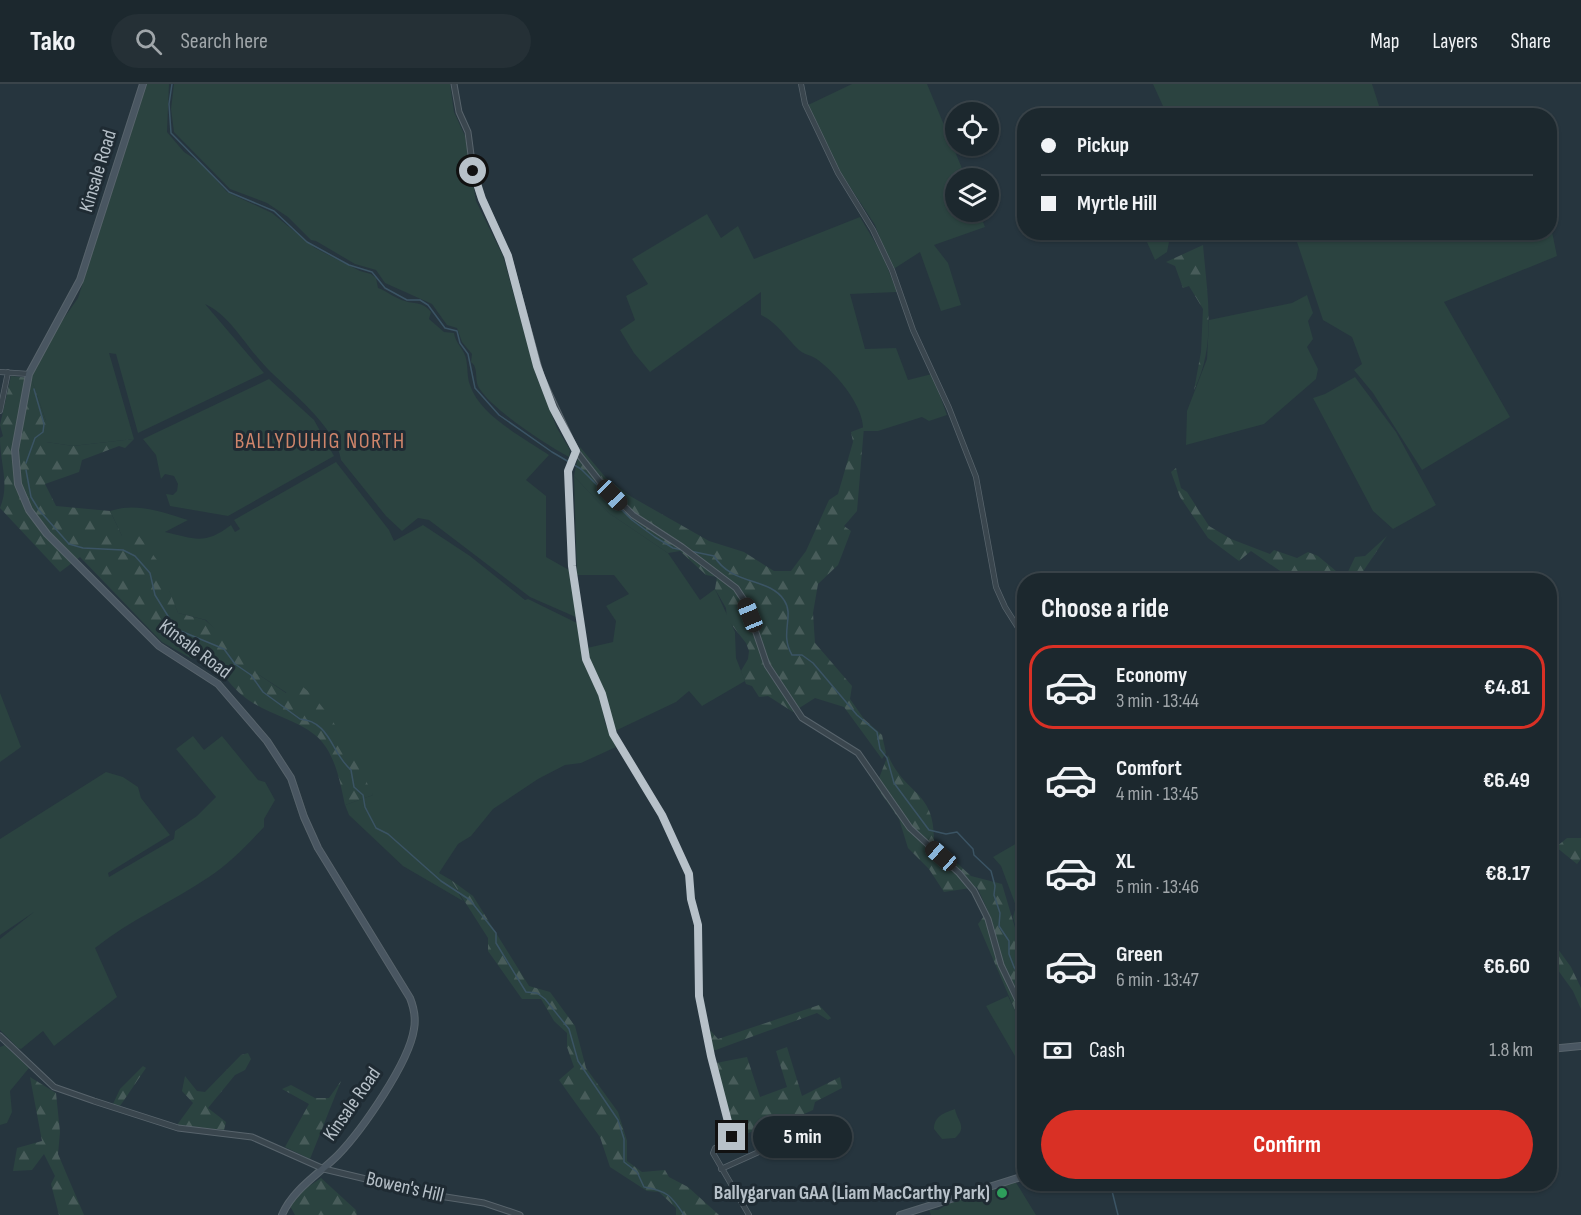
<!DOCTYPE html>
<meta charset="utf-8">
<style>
:root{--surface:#1c282e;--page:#253036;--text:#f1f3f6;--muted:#a0a6aa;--line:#3a444a;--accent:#d93025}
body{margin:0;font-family:"Sofia Sans Condensed",sans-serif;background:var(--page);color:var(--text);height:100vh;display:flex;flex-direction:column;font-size:22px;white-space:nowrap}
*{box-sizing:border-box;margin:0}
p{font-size:20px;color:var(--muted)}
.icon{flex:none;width:33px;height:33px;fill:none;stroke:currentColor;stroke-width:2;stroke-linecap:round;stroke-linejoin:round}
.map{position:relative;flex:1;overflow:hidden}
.drawer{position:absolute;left:1017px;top:489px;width:540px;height:618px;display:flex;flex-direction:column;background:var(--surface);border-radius:24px;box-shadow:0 2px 4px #0004,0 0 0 2px var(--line)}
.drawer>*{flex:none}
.banner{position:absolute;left:1017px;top:24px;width:540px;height:132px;border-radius:24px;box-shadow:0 2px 4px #0004,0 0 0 2px var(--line);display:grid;align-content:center;height:132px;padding:0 24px;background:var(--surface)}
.fabs{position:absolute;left:945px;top:18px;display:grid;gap:12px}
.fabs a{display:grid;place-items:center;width:54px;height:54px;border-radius:50%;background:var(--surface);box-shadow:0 2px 4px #0004,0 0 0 2px var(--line);font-size:30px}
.end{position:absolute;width:27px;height:27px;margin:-14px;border:8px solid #b7c1c9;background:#111;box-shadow:0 0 0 3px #111}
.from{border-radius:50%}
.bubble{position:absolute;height:42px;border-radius:21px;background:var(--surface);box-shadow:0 2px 4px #0004,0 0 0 2px var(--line);font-size:20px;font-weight:700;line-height:42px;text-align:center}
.car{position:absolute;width:18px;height:36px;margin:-18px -9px;border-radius:8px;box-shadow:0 0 4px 2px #0007;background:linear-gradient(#222 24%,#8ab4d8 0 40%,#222 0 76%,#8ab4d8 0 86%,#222 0)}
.banner b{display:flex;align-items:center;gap:21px;height:57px;font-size:22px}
.banner b+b{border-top:2px solid var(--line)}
.banner i{width:15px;height:15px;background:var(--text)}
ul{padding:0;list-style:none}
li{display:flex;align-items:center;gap:18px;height:84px;margin:0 12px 9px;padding:0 12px;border:3px solid transparent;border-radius:24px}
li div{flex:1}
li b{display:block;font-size:22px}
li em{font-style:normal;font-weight:700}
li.selected{border-color:var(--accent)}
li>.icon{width:54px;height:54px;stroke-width:1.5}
h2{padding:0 24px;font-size:27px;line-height:72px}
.pay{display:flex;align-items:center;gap:15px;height:66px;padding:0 24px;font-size:22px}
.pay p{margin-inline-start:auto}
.action{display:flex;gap:12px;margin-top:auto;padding:12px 24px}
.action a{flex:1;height:69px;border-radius:36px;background:var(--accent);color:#fff;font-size:24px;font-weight:700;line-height:69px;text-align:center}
header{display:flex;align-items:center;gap:36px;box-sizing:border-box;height:84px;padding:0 30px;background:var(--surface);border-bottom:2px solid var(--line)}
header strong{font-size:28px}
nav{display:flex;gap:33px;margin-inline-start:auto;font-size:21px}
.search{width:420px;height:54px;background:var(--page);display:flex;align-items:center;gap:15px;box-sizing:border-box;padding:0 21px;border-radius:33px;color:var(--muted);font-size:22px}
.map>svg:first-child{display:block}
</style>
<header>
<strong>Tako</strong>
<div class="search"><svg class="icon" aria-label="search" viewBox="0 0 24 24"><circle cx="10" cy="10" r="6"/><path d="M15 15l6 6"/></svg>Search here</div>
<nav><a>Map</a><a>Layers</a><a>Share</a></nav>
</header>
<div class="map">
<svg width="1581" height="1131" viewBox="0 0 1581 1131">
<defs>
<pattern id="forest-firs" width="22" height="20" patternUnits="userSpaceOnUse" patternTransform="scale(1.5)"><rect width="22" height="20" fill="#2b4340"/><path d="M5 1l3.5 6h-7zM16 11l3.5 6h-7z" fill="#485c5a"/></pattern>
</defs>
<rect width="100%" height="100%" fill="#26353e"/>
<path fill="#2b4340" d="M147 0H169L167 48 184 68 201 79 227 108 272 129 315 164 360 187 371 190 376 194 378 204C387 207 396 215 405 217 417 221 422 217 431 228L429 235 444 248 454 249C456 259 460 261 464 269 469 279 466 291 470 301 480 332 523 353 549 371L526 396 546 412V473L569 486 578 534 530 513 429 436 418 434 402 447 386 432 341 376C336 342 289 307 266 283 246 263 231 232 205 220L264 289 138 349 116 270 109 269 134 355 73 362 46 358V337L31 294 55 247 78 214Z
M174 0H450L454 28 465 52 476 117 503 172 536 291 557 344 570 366 569 373C544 359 494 327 479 304 474 295 479 284 471 278L472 270 462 258 457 244 447 241 432 220 385 199 376 186 355 180 316 157 311 156 288 133 267 119 230 105 174 48 171 25Z
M852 0H927L966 94H956V128H979L985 143 934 161 948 179 961 221 941 227 920 168 892 186 875 141 841 89 808 21Z
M1153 0H1372L1382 31H1167Z
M707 130 721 154 738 142 754 175 860 133 882 170 897 208 850 210 865 265 896 264 908 296 932 290 947 331 929 337 922 333 878 347H863C865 323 835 287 815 274 810 271 803 270 799 266 786 254 778 239 761 231V208L650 288 634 269 620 246 635 236 626 212 648 200 632 175Z
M1550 138 1557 172 1444 218 1510 333 1422 386 1373 309 1354 286 1362 280 1352 253 1323 236 1294 149 1550 148Z
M1143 149H1188L1169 158 1167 168 1155 176Z
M1307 211 1313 229 1308 237 1313 255 1307 263 1318 285 1316 295 1264 340 1186 361 1187 327 1207 275 1209 236 1292 219Z
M1355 293 1396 348 1436 421 1393 445 1373 427 1313 314 1325 310Z
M269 295 314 336 334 372 228 432 170 422 166 410 173 411 177 407 178 400 174 392 165 390 161 395 156 371 143 355Z
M336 378 389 446 394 457 423 441 470 472 525 516 528 515 579 540 584 577 601 614 605 639 616 663 581 679 565 681 538 695 493 725 471 752 458 760 439 789 451 796 463 817 403 782 349 731 345 721 373 711 287 609 256 589 206 536 178 529 168 505 122 452 110 427C137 418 161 428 188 436L165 448C195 455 205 461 231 441L235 448 240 445 234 436Z
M574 392 609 429 668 469 700 516 715 505 735 548 736 574 745 597 702 622 689 607 676 618 615 647C610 635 610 622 605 610 599 593 591 581 587 564L613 558 616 537 606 522 629 510 614 491H577Z
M0 609 21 663 0 678Z
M193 652 204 666 222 652 258 696 265 698 275 716 264 735V743C247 761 230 779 209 793 172 818 130 836 95 864L117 913 54 962 43 947 21 965 18 964 0 946V855L34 828 0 851V755L106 688 123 693 138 703 141 714 170 751 108 789 109 793 174 755 175 747 197 732 216 713 176 665Z
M1024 755V874L1013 833 1016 822 1001 782 993 773Z
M1008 912 1017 931 1024 938V978L1019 979 986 922Z
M5 961 29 984 10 1007 12 1028 7 1039 0 1041V963Z
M955 1025C957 1037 968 1043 955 1054L942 1055 934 1045C934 1032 944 1029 955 1025Z
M1015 1097 1036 1131H931L929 1126H938L948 1120Z"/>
<path fill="url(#forest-firs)" d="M1203 161C1207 210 1217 261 1194 306L1201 268 1203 225 1189 202 1183 204 1175 182 1166 178Z
M11 292 31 294 46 337V358L73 362 134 355 125 364 119 362 82 376 79 388 45 400 56 422 110 427 122 452H139L157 476 178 529 205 536 253 578 256 589 286 609 294 597C328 616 356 677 373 711L345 721C340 698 335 667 315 651 294 634 263 629 242 611 224 596 220 580 197 567L192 575 162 558 80 473 60 488 0 424C10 400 0 380 0 354L3 352 0 341Z
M864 343 857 427 844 442 851 447 838 481 818 500 813 529 815 559 852 602 850 615 864 635 882 651 886 669 882 675 844 623 815 614 793 628 768 612 759 613 752 602 746 600 741 587 748 575 749 567 746 559 727 535 726 524 715 505 717 493 706 491 680 467 668 469 609 429 574 392 580 363 606 394 630 412 709 457 744 468 774 487H791L806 467 829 416 838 410 853 358 851 348Z
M1176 384 1181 404 1187 408 1209 442 1231 455 1270 470 1274 466 1297 474 1308 468 1318 472 1342 492 1347 490 1355 473 1365 472 1387 452 1362 489 1360 496 1298 494 1286 491 1251 467 1239 477 1208 454 1180 413 1171 388Z
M888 671C905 712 935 705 934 758L971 792 1002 800 1024 874V938L1017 931 978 840 988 827 977 803 944 808 929 785 908 764 899 735 876 702Z
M1567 754H1581V775L1577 780 1556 763Z
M451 796 473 812 529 902 550 908 575 942 586 984 618 1028 627 1057V1077L642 1088 665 1086 669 1093 688 1103 719 1131H676V1124L659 1108 647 1107 610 1083 600 1053 559 996 574 983 567 963V949L554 937 541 915H522L488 867V854Z
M1550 837 1555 843V861L1571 883 1581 904V925L1573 907 1550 875Z
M819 921 831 934 828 936 817 929 713 967 710 946 718 955Z
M787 963 802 1012 840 993 842 1004 815 1018 813 1026 773 1044 772 1040 738 1053 726 1023 716 979 747 973 760 1013 787 1003 776 967Z
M248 969 251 975 245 986 235 991 208 1024 226 1038 224 1046 177 1041 193 1019 182 1007 185 992 197 1007 205 1008 241 971Z
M143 982 146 984 120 1022 113 1020 120 1005Z
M30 993 56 1009 60 1048 58 1070 84 1131H59L51 1100 55 1092 44 1070 32 1086 13 1087 17 1064 42 1057Z
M341 997 310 1075 285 1063 309 1020 282 1005 291 1001 315 1014H329Z
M321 1094 356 1126 357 1131H295L290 1122 299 1109Z"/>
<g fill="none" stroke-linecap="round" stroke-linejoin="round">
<path stroke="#3b5464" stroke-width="1.5" d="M172 0 169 20 171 49 229 108 274 127 307 158 349 181 372 188 385 204 407 216H420L428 221 445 244 457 247 460 259 468 270 475 304 499 331 552 368 581 385 632 436 655 453 673 464 683 466
M26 379 35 354 43 348 44 340 34 305
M26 386 31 413 39 426 69 460 83 464 123 466 135 472 150 489 155 511 176 545 224 565 235 580 251 591 263 608 300 635C330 637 332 670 351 686L354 703 363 711 365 723 376 744 388 750 441 797 470 816 496 849V859L526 908 537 909 545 915 569 945 578 977 618 1036 624 1055V1078L637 1088 644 1103C667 1107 671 1111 684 1131
M690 467 714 472C732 502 769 493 784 516 795 532 779 549 792 571H802L813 579 857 631 877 648 880 665 887 674 894 699 929 746 946 750 957 748 973 765 974 771 991 787 995 802 994 811 1000 829 999 842 1009 857V870L1014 883 1024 899
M1114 1100 1112 1107 1118 1131"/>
<g stroke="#58646c" stroke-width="6">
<path id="minor" d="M801 0 805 20 818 47 838 89 873 146 892 186 913 246 949 324 976 393 996 503 1005 523 1024 553
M0 288 29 290
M0 327 8 288
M576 367 568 387 572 482 586 575 602 610 613 650 662 731 689 790 691 815 698 841 699 912 711 972 732 1053 729 1058 715 1064 713 1069 749 1131
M721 1085 761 1067"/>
</g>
<g stroke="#58646c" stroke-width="7">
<path id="tertiary" d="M454 0 459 28 468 48 473 86 480 110 508 172 541 292 576 367 601 399 633 431 682 463 736 504 746 519 767 581 802 634 858 669 910 744 959 789 974 807 988 835 1001 881 1024 929
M0 952 54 1003 94 1017 178 1044 252 1053 324 1085 433 1111 484 1119 520 1131"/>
</g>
<g stroke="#58646c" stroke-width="8">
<path id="secondary" d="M143 0 80 196 29 290 15 366 18 400 29 426 47 450 159 562 218 600 267 657 291 694 304 733 318 764 410 914C414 924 416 934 414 945 409 979 362 1046 338 1071 319 1090 293 1105 282 1131
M1550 965 1581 962
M900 1131 1024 1092"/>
</g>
<use href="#minor" stroke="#3a464e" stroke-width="4.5"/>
<use href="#tertiary" stroke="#3a464e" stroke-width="5"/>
<use href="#secondary" stroke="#495661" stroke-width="6"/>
</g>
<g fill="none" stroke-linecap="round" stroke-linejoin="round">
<path stroke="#b7c1c9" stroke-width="8" d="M473 87 482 115 508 172 537 282 553 324 576 367 568 387 572 482 586 575 602 610 613 650 662 731 689 790 691 815 698 841 699 912 711 972 732 1053"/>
</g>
<circle fill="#2e9e5b" stroke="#1f2b33" stroke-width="2" cx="1002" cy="1109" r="6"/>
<g text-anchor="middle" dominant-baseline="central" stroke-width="6" stroke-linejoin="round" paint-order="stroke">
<g font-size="20" fill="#b7c1c9" stroke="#1f2b33">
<text transform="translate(98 87) rotate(-73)">Kinsale Road</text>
<text transform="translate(195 565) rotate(37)">Kinsale Road</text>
<text transform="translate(352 1020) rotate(-55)">Kinsale Road</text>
<text transform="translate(405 1103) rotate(13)">Bowen's Hill</text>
</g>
<g font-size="20" font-weight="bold" fill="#b7c1c9" stroke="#1f2b33" text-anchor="end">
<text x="990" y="1109">Ballygarvan GAA (Liam MacCarthy Park)</text>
</g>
<g font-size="22" letter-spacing="1.5" fill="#cf856b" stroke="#1f2b33">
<text x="320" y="357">BALLYDUHIG NORTH</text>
</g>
</g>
</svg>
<div class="fabs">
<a><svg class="icon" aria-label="locate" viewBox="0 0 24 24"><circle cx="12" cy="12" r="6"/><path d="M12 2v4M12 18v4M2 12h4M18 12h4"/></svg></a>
<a><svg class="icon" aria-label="layers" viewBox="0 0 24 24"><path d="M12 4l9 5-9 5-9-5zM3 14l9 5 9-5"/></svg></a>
</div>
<i class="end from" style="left:473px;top:87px"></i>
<i class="end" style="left:732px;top:1053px"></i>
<div class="bubble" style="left:753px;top:1032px;width:99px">5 min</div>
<i class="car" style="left:612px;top:411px;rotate:136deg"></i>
<i class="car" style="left:750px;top:531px;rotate:338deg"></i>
<i class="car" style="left:941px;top:772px;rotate:311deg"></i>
<div class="banner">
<b><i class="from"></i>Pickup</b>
<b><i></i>Myrtle Hill</b>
</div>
<section class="drawer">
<h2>Choose a ride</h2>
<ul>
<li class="selected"><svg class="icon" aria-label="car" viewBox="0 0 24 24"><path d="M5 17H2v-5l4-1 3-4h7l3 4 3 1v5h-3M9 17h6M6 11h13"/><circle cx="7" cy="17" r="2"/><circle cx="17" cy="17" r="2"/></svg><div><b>Economy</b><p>3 min · 13:44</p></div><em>€4.81</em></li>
<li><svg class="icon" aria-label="car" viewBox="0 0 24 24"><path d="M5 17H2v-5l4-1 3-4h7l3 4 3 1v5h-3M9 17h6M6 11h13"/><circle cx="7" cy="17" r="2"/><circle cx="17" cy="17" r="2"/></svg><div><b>Comfort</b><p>4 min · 13:45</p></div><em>€6.49</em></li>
<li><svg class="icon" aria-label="car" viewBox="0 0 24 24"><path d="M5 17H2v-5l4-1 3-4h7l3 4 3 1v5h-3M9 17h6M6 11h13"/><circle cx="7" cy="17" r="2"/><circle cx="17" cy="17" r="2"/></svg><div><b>XL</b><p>5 min · 13:46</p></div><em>€8.17</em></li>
<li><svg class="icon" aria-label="car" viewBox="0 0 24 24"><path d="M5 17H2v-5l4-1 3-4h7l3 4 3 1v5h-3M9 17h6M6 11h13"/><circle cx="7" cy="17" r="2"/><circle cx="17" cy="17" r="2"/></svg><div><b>Green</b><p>6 min · 13:47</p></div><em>€6.60</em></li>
</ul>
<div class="pay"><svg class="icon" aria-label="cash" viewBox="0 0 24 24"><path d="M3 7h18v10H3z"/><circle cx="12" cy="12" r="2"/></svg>Cash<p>1.8 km</p></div>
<div class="action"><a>Confirm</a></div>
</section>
</div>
